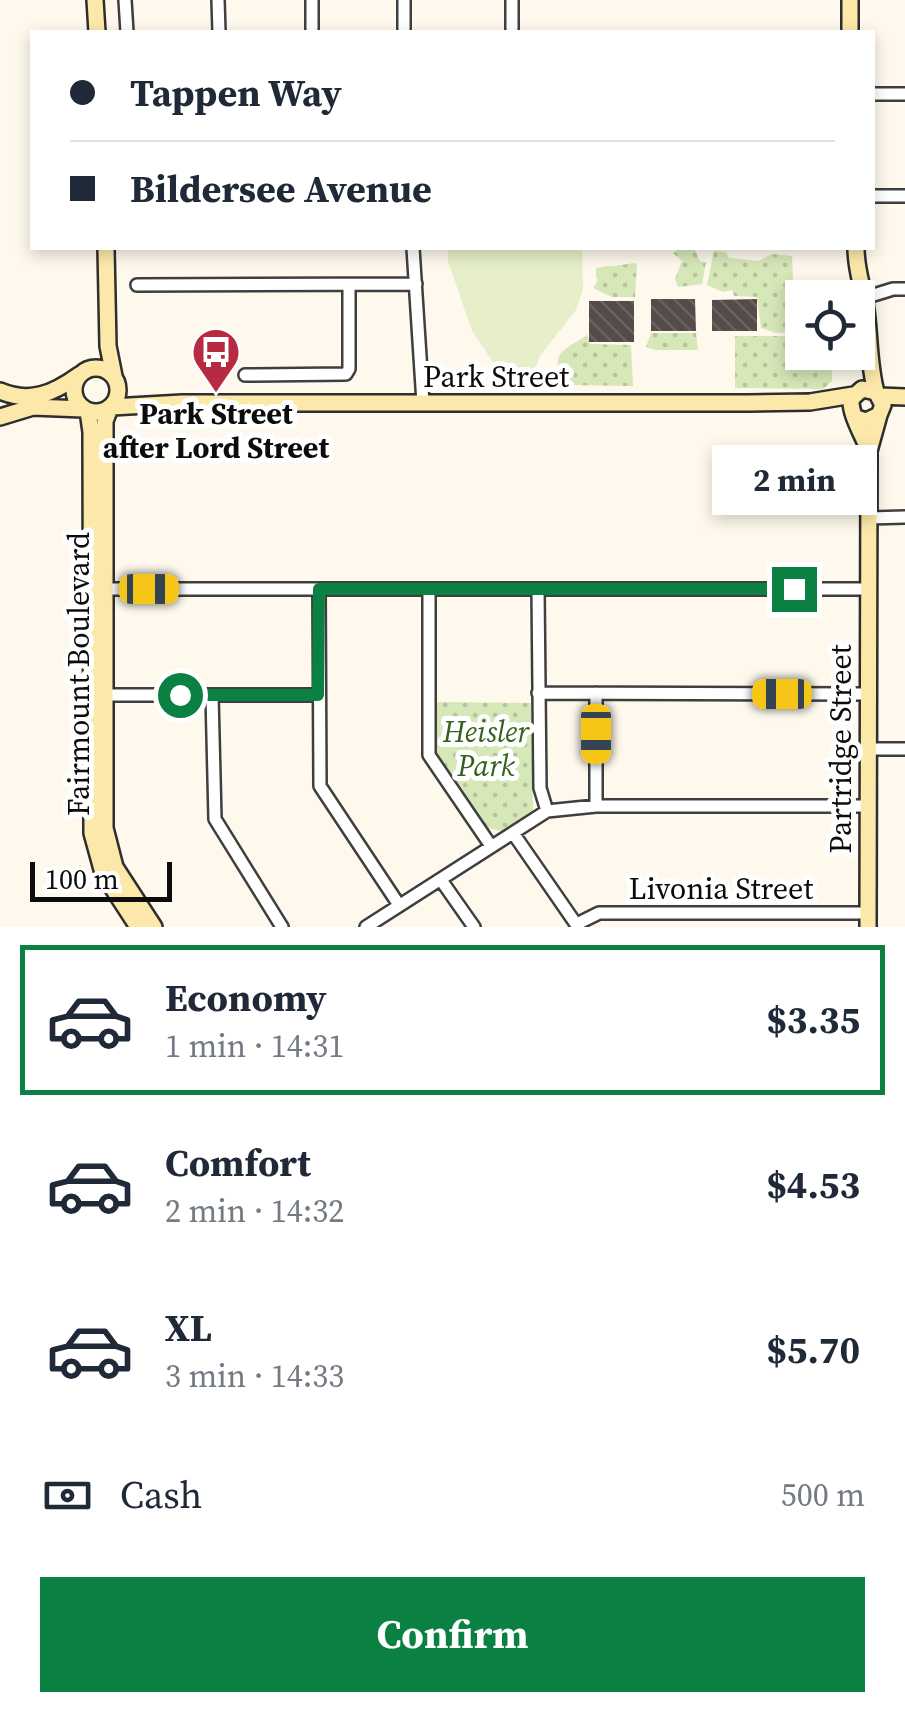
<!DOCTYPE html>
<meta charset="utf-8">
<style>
:root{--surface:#fff;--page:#f6f6f7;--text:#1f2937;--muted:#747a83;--line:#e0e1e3;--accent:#0b8043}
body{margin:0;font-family:"Source Serif 4",serif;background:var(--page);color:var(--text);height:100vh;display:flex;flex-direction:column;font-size:38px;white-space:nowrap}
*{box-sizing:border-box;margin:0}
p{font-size:32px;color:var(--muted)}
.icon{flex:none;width:55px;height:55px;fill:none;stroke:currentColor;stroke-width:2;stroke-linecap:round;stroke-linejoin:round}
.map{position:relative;height:927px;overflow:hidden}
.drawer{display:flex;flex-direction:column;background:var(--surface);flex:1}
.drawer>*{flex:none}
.hud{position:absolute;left:30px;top:30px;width:845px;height:220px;border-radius:0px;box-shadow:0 5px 15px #0003;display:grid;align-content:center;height:220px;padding:0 40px;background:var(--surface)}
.controls{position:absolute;left:785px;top:280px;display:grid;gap:20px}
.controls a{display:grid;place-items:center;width:90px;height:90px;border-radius:0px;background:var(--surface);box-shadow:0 5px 15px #0003;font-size:50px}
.scale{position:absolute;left:30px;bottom:25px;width:142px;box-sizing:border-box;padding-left:10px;border:5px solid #0c0c0c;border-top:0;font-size:28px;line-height:35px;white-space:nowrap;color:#0c0c0c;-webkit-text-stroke:8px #fff;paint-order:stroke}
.end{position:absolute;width:45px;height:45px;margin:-22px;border:12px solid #0b8043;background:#fff;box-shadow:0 0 0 5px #fff}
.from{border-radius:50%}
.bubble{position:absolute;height:70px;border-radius:0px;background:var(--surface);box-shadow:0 5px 15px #0003;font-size:32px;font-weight:700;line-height:70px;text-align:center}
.car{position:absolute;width:30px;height:60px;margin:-30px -15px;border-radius:12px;box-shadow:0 0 8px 2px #0007;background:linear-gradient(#f5c518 24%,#345 0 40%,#f5c518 0 76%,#345 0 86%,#f5c518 0)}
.hud b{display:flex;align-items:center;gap:35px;height:95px;font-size:38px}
.hud b+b{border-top:2px solid var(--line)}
.hud i{width:25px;height:25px;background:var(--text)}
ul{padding:18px 0 0;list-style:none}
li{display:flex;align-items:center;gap:30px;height:150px;margin:0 20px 15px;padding:0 20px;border:5px solid transparent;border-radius:0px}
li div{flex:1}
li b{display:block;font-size:38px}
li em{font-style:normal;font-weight:700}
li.on{border-color:var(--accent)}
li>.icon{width:90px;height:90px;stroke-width:1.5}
.pay{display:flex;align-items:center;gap:25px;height:110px;padding:0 40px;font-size:38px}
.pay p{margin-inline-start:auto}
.button{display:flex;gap:20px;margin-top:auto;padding:20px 40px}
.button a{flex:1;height:115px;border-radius:0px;background:var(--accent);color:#fff;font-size:40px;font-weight:700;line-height:115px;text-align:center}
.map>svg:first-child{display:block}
</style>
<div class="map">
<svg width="905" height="927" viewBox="0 0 905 927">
<defs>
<pattern id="green-dots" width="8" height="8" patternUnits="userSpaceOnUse" patternTransform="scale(2.5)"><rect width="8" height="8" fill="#d6e7b8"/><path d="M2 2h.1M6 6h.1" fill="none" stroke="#b6c59d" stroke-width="1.8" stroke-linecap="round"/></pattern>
<pattern id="building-back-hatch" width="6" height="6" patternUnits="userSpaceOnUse" patternTransform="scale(2.5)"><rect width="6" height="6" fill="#554c49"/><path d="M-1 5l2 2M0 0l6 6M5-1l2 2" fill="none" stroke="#68615f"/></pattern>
</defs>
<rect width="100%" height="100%" fill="#fef9ec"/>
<path fill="url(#green-dots)" d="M680 248H694L700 261 706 262 702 284 678 287 675 279 682 261 673 253Z
M714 251 726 252 729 258 758 261 772 254 792 256 795 328 791 332 776 333 761 328 757 297 734 296 732 290 723 292 707 285Z
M633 263 637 264 635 297H612L593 288 597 282 596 268C609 266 620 266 633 263Z
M651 333H696L698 350H655L646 347Z
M587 335 590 344 631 345 633 386 562 385C551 349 563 352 587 335Z
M735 336H802V352L832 353V381L823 389 735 388Z
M434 702 531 703 533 811 501 831 483 827 433 751Z"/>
<path fill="#e6efc9" d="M448 248H582L583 289 576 310 540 356 529 385H517L493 362 472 331 448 261Z"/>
<path fill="url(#building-back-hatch)" d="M651 299H695L696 331H651Z
M757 299V331H712V300Z
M589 301H634V342H589Z"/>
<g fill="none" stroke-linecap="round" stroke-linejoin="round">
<g stroke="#3f3f3f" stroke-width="16">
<path id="street" d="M125 0 127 32
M218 0 219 32
M312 0V32
M512 0V32
M404 32V0
M872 94H905
M872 196H905
M413 248 423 403
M137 285 416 284
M864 298 893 289H905
M245 375 346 374 349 369V285
M868 518 905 517
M97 589H868
M319 589 320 786 399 905
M429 589V755L491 846
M538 589 540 788 547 811
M538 693 867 694
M596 693V806
M97 695H318
M212 695 215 819 282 927
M868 749H905
M513 833 578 927
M441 880 474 927
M577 924 599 913H868
M366 927 547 811 596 806H868"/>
</g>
<g stroke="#2e2e2e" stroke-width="20">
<path id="secondary" d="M95 0 97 32
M850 0V32
M106 248 108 346 114 376
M856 248C856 270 862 283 865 303 870 333 868 363 876 392
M74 390a22 22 0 1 1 44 0a22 22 0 1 1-44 0Z
M0 391C30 404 54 393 79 375
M880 396 905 397
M112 407 182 403H748L810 402 853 395
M110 408 105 421V828L115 867 154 927
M88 411 91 432 92 833 103 873 138 927
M0 417 33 407 83 409
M857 418 866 421 879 415 883 405 876 392 862 389 851 399C850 415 863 435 869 451
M868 927 869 451 879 415"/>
</g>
<use href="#street" stroke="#fff" stroke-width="11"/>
<use href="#secondary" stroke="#fce9aa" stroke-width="15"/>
</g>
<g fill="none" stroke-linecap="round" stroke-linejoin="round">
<path stroke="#0b8043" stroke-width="12" d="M180 695H318L319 589H794"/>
</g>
<defs>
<g id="bus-pin" transform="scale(2.5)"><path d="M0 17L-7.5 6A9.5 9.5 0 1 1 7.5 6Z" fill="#b72a41" stroke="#fff"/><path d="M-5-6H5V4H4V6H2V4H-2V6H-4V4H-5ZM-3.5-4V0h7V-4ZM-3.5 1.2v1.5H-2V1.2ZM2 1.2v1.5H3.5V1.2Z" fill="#fff"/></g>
</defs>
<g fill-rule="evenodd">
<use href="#bus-pin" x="216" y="352"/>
</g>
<g text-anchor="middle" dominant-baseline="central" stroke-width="10" stroke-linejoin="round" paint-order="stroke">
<g font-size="30" fill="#0c0c0c" stroke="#fff">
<text x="496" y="376">Park Street</text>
<text transform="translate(78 674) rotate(-90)">Fairmount Boulevard</text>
<text transform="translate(840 749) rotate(-90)">Partridge Street</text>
<text x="721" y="888">Livonia Street</text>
</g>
<g font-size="30" font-weight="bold" fill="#0c0c0c" stroke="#fff">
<text x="216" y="413">Park Street<tspan x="216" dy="34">after Lord Street</tspan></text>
</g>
<g font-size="30" font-style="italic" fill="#35611f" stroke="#fff">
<text x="486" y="731">Heisler<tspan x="486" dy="34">Park</tspan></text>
</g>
</g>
</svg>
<div class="controls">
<a><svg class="icon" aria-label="locate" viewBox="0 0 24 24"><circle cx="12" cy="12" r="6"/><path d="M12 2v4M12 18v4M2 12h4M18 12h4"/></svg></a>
</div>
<div class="scale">100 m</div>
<i class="end from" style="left:180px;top:695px"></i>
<i class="end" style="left:794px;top:589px"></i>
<div class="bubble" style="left:712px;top:445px;width:165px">2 min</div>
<i class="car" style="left:149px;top:589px;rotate:90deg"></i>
<i class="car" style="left:782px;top:694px;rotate:270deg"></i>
<i class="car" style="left:596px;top:734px;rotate:180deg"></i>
<div class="hud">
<b><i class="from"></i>Tappen Way</b>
<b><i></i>Bildersee Avenue</b>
</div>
</div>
<section class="drawer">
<ul>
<li class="on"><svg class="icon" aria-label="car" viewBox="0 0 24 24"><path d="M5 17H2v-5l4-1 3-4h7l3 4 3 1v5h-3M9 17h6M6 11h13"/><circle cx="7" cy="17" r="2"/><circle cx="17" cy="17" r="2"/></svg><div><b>Economy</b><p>1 min · 14:31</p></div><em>$3.35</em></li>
<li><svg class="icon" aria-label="car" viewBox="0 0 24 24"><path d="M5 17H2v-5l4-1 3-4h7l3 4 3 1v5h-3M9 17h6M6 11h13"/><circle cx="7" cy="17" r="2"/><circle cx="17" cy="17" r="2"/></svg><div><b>Comfort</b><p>2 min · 14:32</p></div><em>$4.53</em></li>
<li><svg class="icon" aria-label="car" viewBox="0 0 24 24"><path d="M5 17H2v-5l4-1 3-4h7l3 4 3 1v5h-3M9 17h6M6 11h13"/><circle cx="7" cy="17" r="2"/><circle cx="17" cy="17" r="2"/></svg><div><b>XL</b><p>3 min · 14:33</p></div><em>$5.70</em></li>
</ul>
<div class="pay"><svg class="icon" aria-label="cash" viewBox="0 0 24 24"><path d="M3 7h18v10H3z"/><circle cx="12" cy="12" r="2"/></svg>Cash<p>500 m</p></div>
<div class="button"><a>Confirm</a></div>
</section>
